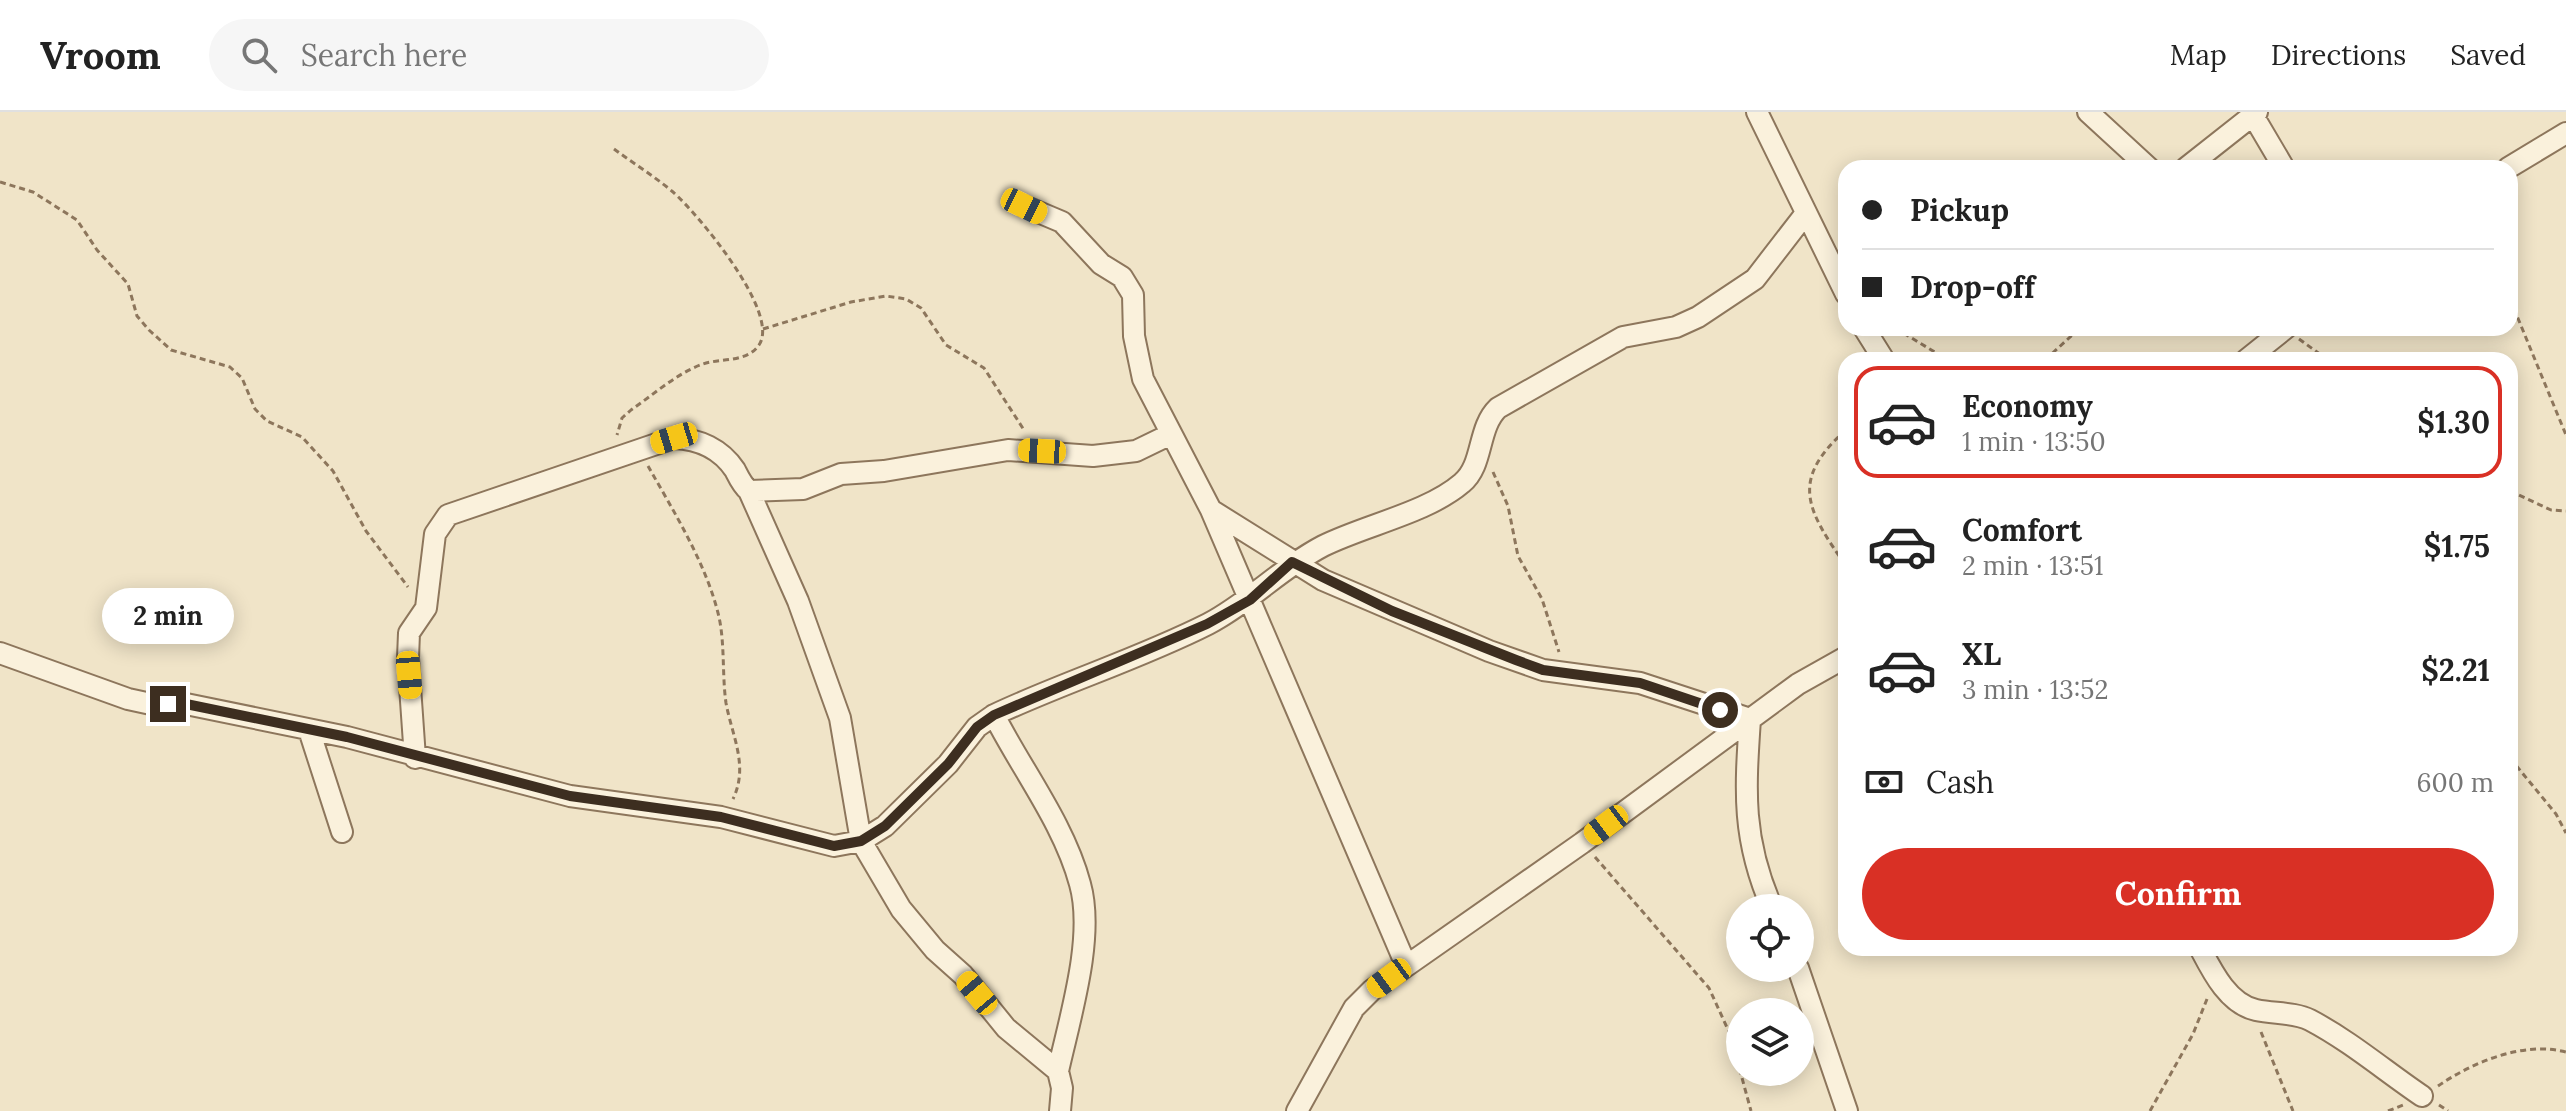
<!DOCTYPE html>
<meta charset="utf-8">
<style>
:root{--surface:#fff;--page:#f6f6f6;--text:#222;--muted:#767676;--line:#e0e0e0;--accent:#d93025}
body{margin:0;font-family:Lora,serif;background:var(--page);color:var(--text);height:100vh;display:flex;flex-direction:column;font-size:30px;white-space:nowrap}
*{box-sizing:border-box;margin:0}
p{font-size:26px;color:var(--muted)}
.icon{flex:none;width:44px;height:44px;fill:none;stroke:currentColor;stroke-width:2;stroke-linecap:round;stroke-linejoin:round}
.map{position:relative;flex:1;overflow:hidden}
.panel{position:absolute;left:1838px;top:240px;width:680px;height:604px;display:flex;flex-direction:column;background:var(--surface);border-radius:24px;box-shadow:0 4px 20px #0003}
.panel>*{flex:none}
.banner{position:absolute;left:1838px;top:48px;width:680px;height:176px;border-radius:24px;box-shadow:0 4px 20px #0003;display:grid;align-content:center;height:176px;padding:0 24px;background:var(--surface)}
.fabs{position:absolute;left:1726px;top:782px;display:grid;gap:16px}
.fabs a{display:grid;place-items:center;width:88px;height:88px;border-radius:50%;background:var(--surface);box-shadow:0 4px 20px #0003;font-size:40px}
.end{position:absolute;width:36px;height:36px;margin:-18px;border:10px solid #3d2e20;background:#fff;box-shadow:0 0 0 4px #fff}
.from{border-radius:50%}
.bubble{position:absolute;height:56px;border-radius:28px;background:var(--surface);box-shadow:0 4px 20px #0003;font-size:26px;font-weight:800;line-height:56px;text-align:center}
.car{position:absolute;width:24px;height:48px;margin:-24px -12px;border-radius:10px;box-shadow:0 0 6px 2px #0007;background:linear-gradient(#f5c518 24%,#345 0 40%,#f5c518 0 76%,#345 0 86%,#f5c518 0)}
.banner b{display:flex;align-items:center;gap:28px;height:76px;font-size:30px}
.banner b+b{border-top:2px solid var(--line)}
.banner i{width:20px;height:20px;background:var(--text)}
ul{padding:14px 0 0;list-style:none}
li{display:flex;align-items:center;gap:24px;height:112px;margin:0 16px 12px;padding:0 8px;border:4px solid transparent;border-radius:24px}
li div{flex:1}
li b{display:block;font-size:30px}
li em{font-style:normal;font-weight:800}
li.active{border-color:var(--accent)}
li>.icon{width:72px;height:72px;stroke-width:1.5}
.pay{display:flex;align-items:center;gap:20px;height:88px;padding:0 24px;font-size:30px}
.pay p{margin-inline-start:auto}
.primary-button{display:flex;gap:16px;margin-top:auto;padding:16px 24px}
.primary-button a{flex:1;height:92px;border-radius:48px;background:var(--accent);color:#fff;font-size:32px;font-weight:800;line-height:92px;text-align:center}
header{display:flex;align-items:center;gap:48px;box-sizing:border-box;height:112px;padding:0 40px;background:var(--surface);border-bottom:2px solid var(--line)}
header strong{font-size:38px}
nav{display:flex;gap:44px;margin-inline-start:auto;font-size:28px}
.search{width:560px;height:72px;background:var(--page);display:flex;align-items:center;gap:20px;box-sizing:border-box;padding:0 28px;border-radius:44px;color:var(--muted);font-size:30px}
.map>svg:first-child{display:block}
</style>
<header>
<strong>Vroom</strong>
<div class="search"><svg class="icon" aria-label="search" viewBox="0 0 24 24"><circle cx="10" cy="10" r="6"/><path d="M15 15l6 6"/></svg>Search here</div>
<nav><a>Map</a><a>Directions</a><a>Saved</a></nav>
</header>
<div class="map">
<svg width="2566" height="999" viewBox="0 0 2566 999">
<rect width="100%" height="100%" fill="#f0e4c8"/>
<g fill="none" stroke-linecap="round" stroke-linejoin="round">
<g stroke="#8d765c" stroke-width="24">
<path id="street" d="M1757 0 1846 182
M2088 0 2149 56
M2251 0 2284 56
M2186 56 2257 0
M2508 56 2566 21
M1024 94 1062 110 1101 152 1122 165 1133 183 1134 224 1143 267 1211 398 1406 853
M1864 216 1884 248
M2246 248 2286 216
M749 379 798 489 840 606 861 729 901 797 935 838 963 863 1006 916 1058 959 1062 976 1060 999
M1211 398 1323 468 1489 539 1543 558 1640 571 1750 607C1745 680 1742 727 1772 796
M0 541 128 587 151 592H186L347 625 570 684 721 705 834 734 861 729 885 714 948 652 977 615 994 603C1064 570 1139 547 1208 512 1250 490 1281 456 1323 434 1365 413 1427 401 1462 371 1484 353 1477 316 1498 296L1623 225 1676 215 1698 205 1755 167 1806 101
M994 603C1022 658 1064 712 1080 772 1095 825 1070 905 1058 959
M309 618 342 720
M415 646 408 546 409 521 426 496 435 422 448 403 674 326C699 327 721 337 735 358 739 366 742 373 749 379L803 377 841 362 884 359 1008 338 1093 344 1136 339 1171 322
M2200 836C2212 859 2228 892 2256 898 2274 902 2294 900 2310 908 2350 929 2385 959 2422 984
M1798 856 1847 999
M1297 999 1354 896 1372 878 1582 731 1798 572 1846 545"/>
</g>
<path stroke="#8d765c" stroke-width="3" stroke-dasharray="6 4" stroke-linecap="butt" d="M614 37C633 51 654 64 673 80 697 101 781 201 759 233 747 251 720 246 703 252 677 261 653 283 631 298L622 306 617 323
M0 70 33 80 77 108 97 138 128 172 137 204 149 218 171 238 230 255 242 266 255 297 267 309 302 325 333 359 366 419 408 475
M2510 187 2566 323
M1895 216 1948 248
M763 217 851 190 886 184 906 187 921 196 946 233 984 256 1024 318
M2299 227 2328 248
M2045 248 2080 216
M1846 318C1788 369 1808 399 1846 454
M648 354C674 400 707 453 719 505 725 533 722 563 726 591 732 624 749 654 733 687
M1493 360 1508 394 1518 444 1542 487 1559 540
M2510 379 2551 398 2566 399
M2510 646 2556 702 2566 721
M1595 745 1709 876 1730 922 1751 999
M2261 920 2293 999
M2438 974C2473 950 2523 929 2566 940
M2439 993 2448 999
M2150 999 2193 922 2207 887
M2388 999 2403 993"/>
<use href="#street" stroke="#faf1dc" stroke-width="20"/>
</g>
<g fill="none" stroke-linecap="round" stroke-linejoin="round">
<path stroke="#3d2e20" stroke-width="10" d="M168 592H186L347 625 570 684 721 705 834 734 861 729 885 714 948 652 977 615 994 603 1207 512 1250 488 1292 450 1392 499 1516 548 1543 558 1640 571 1720 598"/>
</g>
</svg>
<div class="fabs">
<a><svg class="icon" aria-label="locate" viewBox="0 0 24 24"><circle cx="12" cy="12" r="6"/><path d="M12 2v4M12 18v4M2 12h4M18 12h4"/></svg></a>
<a><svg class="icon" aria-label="layers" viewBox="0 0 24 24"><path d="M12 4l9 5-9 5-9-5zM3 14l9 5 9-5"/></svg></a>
</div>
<i class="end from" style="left:1720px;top:598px"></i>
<i class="end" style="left:168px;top:592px"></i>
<div class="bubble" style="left:102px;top:476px;width:132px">2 min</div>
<i class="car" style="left:1024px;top:94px;rotate:116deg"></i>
<i class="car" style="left:674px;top:326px;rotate:253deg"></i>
<i class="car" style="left:1042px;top:339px;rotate:273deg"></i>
<i class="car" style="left:409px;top:563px;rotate:175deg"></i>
<i class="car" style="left:1606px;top:713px;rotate:233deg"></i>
<i class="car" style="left:1389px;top:866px;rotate:234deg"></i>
<i class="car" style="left:977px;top:881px;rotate:320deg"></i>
<div class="banner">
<b><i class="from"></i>Pickup</b>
<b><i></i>Drop-off</b>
</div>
<section class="panel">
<ul>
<li class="active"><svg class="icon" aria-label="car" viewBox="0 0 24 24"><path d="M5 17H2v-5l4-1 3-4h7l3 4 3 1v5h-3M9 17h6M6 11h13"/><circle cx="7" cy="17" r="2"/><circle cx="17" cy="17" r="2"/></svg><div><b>Economy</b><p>1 min · 13:50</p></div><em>$1.30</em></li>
<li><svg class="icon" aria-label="car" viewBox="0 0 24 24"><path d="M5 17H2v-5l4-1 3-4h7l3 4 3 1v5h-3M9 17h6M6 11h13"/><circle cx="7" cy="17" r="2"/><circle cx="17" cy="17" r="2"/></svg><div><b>Comfort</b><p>2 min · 13:51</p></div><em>$1.75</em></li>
<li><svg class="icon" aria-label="car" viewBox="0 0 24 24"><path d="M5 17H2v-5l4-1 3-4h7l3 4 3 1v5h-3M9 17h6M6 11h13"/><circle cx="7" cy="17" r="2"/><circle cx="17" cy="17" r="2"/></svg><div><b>XL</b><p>3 min · 13:52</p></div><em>$2.21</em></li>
</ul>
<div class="pay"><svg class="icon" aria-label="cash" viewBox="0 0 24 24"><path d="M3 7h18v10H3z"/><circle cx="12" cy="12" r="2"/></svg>Cash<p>600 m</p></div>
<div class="primary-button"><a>Confirm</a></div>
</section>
</div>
